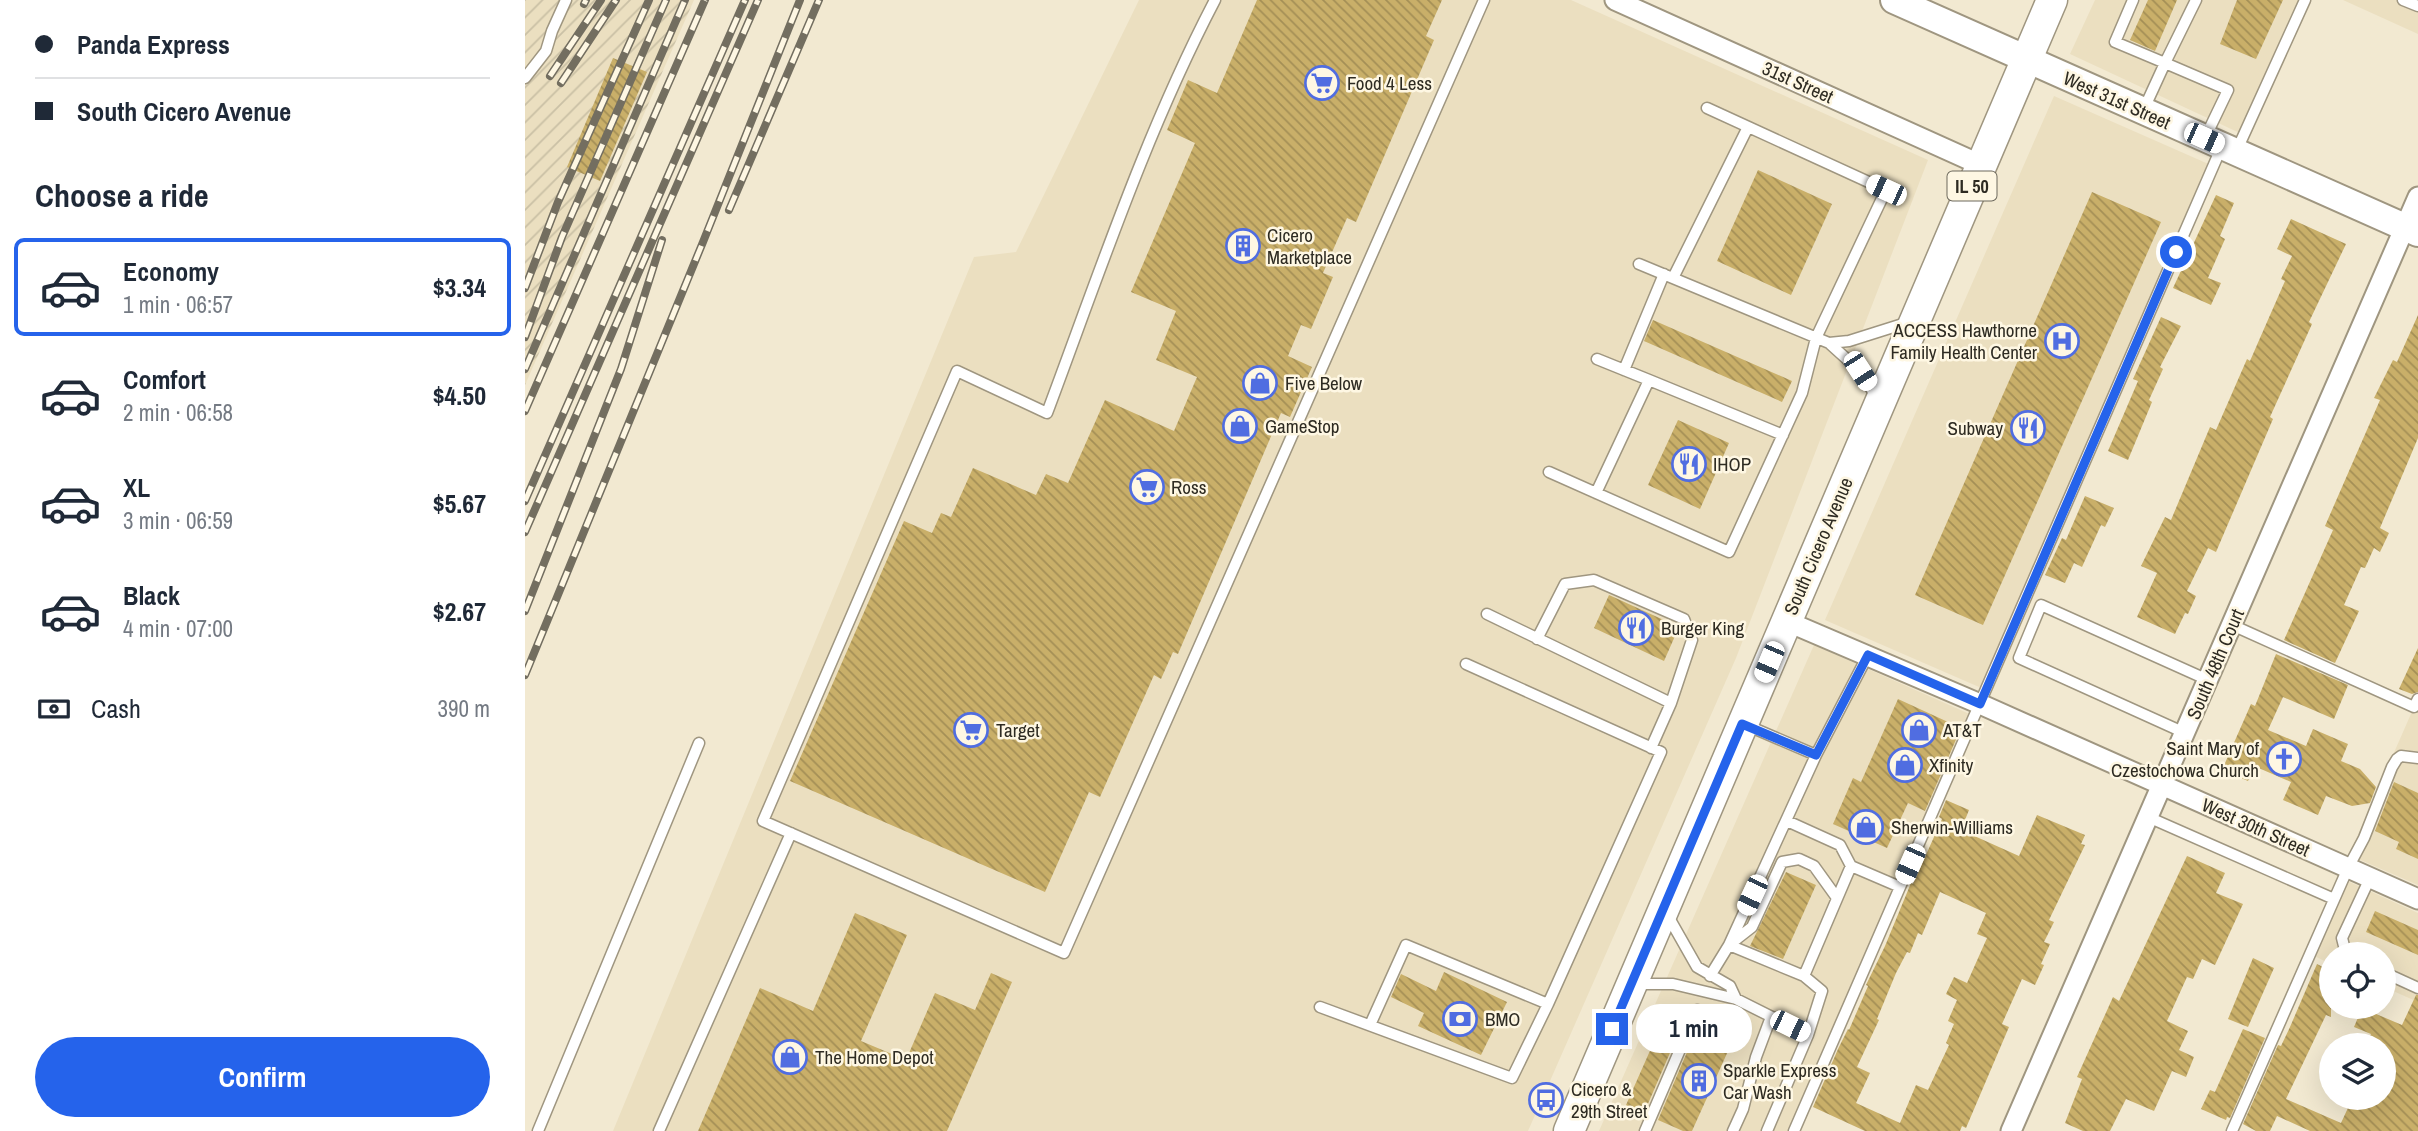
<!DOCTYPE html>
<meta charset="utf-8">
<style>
:root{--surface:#fff;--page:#f2f2f3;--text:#1f2937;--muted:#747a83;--line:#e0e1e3;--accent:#2563eb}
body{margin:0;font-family:"Archivo Narrow",sans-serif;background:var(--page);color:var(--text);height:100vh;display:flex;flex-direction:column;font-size:26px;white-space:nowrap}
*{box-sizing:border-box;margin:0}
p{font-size:23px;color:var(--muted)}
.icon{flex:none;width:38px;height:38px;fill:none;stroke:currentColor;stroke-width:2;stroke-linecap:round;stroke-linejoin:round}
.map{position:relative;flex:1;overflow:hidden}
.drawer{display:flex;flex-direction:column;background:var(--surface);width:525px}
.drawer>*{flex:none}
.guide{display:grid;align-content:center;height:154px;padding:0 35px;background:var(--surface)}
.controls{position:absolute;left:1794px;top:942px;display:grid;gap:14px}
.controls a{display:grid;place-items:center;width:77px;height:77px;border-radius:50%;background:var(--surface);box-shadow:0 7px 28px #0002;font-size:35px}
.end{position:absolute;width:32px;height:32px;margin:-16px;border:9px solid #2563eb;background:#fff;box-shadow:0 0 0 4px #fff}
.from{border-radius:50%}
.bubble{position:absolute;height:49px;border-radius:24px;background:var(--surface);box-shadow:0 7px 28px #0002;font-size:23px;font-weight:800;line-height:49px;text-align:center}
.car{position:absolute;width:21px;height:42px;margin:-21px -10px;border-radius:9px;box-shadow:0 0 5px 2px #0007;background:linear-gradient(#fff 24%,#345 0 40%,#fff 0 76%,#345 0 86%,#fff 0)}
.guide b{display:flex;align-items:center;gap:24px;height:66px;font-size:26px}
.guide b+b{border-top:2px solid var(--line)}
.guide i{width:18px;height:18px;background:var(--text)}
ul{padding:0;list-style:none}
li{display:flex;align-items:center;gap:21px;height:98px;margin:0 14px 10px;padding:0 21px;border:4px solid transparent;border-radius:10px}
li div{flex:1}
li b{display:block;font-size:26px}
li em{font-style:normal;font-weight:800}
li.current{border-color:var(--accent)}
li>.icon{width:63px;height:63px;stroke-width:1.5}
h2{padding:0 35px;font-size:32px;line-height:84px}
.pay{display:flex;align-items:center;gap:18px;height:77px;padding:0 35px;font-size:26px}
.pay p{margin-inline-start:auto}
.action{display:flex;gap:14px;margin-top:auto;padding:14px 35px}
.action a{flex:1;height:80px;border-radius:42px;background:var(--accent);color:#fff;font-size:28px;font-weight:800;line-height:80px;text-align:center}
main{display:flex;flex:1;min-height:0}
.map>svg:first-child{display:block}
</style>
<main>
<section class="drawer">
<div class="guide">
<b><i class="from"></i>Panda Express</b>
<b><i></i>South Cicero Avenue</b>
</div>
<h2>Choose a ride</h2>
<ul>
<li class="current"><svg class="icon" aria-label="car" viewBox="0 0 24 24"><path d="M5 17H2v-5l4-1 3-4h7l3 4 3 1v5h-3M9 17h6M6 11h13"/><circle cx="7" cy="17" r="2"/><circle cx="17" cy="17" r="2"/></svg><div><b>Economy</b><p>1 min · 06:57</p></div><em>$3.34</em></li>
<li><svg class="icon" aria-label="car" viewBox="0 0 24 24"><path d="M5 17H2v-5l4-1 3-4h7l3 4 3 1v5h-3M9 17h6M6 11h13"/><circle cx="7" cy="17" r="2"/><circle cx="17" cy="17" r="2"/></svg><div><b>Comfort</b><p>2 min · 06:58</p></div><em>$4.50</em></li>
<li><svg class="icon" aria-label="car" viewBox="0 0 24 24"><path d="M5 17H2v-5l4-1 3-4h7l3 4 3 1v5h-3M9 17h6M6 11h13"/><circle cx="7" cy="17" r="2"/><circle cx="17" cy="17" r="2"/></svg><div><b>XL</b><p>3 min · 06:59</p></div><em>$5.67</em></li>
<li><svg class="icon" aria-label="car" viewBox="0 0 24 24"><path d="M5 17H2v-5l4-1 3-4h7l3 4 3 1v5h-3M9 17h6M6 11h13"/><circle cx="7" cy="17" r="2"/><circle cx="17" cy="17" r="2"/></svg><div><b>Black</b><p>4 min · 07:00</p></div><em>$2.67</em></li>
</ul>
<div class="pay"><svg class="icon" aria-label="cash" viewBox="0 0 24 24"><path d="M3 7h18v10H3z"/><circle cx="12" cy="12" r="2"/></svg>Cash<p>390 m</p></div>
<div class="action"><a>Confirm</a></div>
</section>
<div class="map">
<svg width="1893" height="1131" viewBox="0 0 1893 1131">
<defs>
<pattern id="industrial-furrows" width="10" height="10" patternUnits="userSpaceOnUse" patternTransform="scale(1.75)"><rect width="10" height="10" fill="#ebdfc0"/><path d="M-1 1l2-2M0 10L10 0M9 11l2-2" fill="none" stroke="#cac0a5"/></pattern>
<pattern id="building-back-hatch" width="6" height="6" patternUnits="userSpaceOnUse" patternTransform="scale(1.75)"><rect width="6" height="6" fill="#c9af69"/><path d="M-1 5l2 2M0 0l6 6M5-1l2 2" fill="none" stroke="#a48f56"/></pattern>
</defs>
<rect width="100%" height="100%" fill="#f2e9d1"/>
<path fill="#ebdfc0" d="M614 0H1046L1403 160 1211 658 1003 1131H88L449 257 491 252Z
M1570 0H1780L1719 135 1545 54Z
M1818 0H1893V34Z
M1529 96 1688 166 1461 690 1300 620Z
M1289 645 1449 716 1269 1131H1074Z
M1889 707 1893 708V885L1824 855Z
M1818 879 1893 913V1002L1859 987 1858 954H1806V964L1785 954Z"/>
<path fill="url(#industrial-furrows)" d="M0 0H169L0 385Z"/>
<path fill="url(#building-back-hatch)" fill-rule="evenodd" d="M732 0H917L901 36 909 40 831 222 822 218 798 273 808 277 786 329 776 325 763 356 787 367 765 417 756 413 653 654 648 652 636 679 629 675 575 797 564 792 520 892 265 781 379 521 407 533 416 513 426 517 448 468 511 495 521 474 543 483 580 400 649 431 672 377 631 360 651 311 606 292 670 143 642 130 663 80 692 93Z
M1623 0H1652L1630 51 1605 40Z
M1712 0H1758L1731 59 1695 44Z
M88 58 122 72 75 181 42 167Z
M1233 170 1307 204 1266 295 1192 261Z
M1567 192 1636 222 1458 625 1390 595Z
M1691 195 1709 203 1695 236 1700 239 1683 278 1696 283 1686 305 1648 288Z
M1766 219 1821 244 1784 322 1787 324 1745 417 1748 419 1691 552 1683 548 1662 591 1671 596 1663 614 1660 613 1650 634 1612 617 1632 573 1616 566 1640 517 1646 520 1685 427 1691 430 1722 359 1725 361 1735 338 1760 281 1756 279 1767 256 1752 249Z
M1893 315V438L1855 528 1864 533 1855 552 1849 548 1840 568 1836 567 1819 605 1834 611 1810 663 1759 640 1808 530 1800 526 1855 400 1849 398 1868 360 1872 362Z
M1636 317 1656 326 1635 367 1638 369 1624 400 1627 402 1603 460 1583 451 1613 381 1608 379Z
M1128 320 1267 381 1257 402 1119 341Z
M1153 420 1204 443 1175 509 1123 485Z
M1560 496 1589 508 1580 527 1576 525 1557 567 1549 563 1540 583 1520 575 1537 538 1541 540Z
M1084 595 1154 627 1139 661 1069 628Z
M1893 648V692L1887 694 1874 689Z
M1751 654 1823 685 1809 719 1758 697 1743 730 1781 746 1788 729 1823 744 1816 761 1835 769 1851 787 1845 803 1827 806 1801 796 1793 815 1758 800 1766 782 1729 766 1723 781 1697 770 1726 704 1730 706Z
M1373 699 1436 728 1400 811 1383 803 1362 848 1308 824 1328 778 1336 782Z
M1869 782 1893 793V859L1871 849 1874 842 1850 831Z
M1421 800 1444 810 1436 830 1494 856 1512 815 1560 835 1556 844 1560 845 1524 920 1529 922 1519 942 1525 944 1516 964 1519 965 1510 985 1497 979 1477 1024 1484 1027 1441 1128 1437 1126 1435 1131H1340L1288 1107 1313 1049 1323 1029 1324 1030 1343 986 1341 985 1360 946 1386 883 1388 884 1417 819 1414 817ZM1415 892 1461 913 1452 934 1462 938 1442 983 1429 977 1421 994 1432 1000 1423 1021 1429 1024 1421 1043 1424 1045 1403 1090 1391 1085 1375 1123 1331 1103 1345 1073 1332 1067 1354 1020 1352 1019 1371 973 1382 952 1385 953 1393 933 1397 935Z
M1662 856 1700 873 1691 893 1718 904 1690 965 1677 959 1668 979 1662 977 1642 1021 1663 1031 1654 1050 1669 1057 1661 1077 1647 1071 1629 1111 1601 1099 1585 1131H1558L1540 1123 1557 1079 1552 1077 1588 997 1594 1001Z
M1261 872 1291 885 1258 959 1225 946Z
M1850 911 1893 930V955L1841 932Z
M330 913 382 935 336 1041 381 1060 410 993 450 1010 466 973 487 982 422 1131H173L235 988 288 1011Z
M1728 958 1749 968 1723 1027 1703 1019Z
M1792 964 1806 971V1017L1801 1015 1761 1099 1816 1123 1828 1097H1858V1045H1841L1846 1034 1829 1027 1837 1008 1877 1025 1891 995H1893V1131H1785L1752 1116 1745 1131H1731L1718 1124 1753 1045 1756 1046 1765 1027Z
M919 972 982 1002 956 1055 893 1026 899 1013 866 997 876 974 911 991Z
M1143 1010 1160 1018 1119 1113 1101 1105Z
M1174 1024 1208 1040 1167 1131H1158L1133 1120Z
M1718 1029 1740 1038 1705 1118 1702 1117 1701 1120 1676 1109 1685 1090 1690 1092Z"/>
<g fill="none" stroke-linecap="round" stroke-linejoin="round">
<g stroke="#9f9680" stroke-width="13">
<path id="lane" d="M690 0C621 132 574 274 522 413L432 371 238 821 539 953 959 0
M1608 0 1590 42 1640 63 1671 0
M1878 0 1893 6
M0 78 21 51 27 31 41 0
M1618 111 1640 63 1703 90 1680 138
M1711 152 1780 0
M1114 264 1304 343 1335 371 1352 398
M1148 278 1223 127
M1304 343 1324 341 1381 323
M1099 370 1139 274
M1124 380 1258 435
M1024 472 1204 552 1277 393 1291 338 1361 190 1182 108
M1071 493 1124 380 1072 359
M962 614 1146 703
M1707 625 1889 707 1893 699
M1012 639 1040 584 1069 580 1159 619 1167 640 1146 703 1126 748
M1221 725 1291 755
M1660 733 1494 658 1516 605 1683 680
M1623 817 1809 899
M1262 821 1315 845 1326 866 1279 976
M1326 866 1375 887
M1143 916 1172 967 1205 986 1211 999
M1821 954 1817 938 1845 878
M1858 972 1893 988
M1185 976 1204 945 1227 927 1257 862 1274 859 1289 866 1312 898
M1112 984H1148L1211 999 1283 1035
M795 1007 987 1078 1023 1004 1136 752 941 664
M845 1025 881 945 1023 1004
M13 1131 174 743
M134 1131 266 833
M1120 1131 1172 1010 1203 1021
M1208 1131 1218 1109 1231 1057 1246 1017
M1242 1131 1283 1035 1297 991 1279 976 1204 945 1291 755 1343 655
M1269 1131 1697 146
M1707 1131 1823 868 1839 838 1867 767 1872 759 1876 756 1893 758"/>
</g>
<g stroke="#9f9680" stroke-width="23">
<path id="street" d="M1090 0 1456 165
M1261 621 1455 704 1893 899
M1486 1131 1893 197"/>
</g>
<g stroke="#9f9680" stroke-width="30">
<path id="secondary" d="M1369 0 1893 233"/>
</g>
<g stroke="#9f9680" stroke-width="33">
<path id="primary" d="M1044 1131 1527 0"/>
</g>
<use href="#lane" stroke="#fff" stroke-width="10"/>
<use href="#street" stroke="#fff" stroke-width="19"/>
<use href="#secondary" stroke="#fff" stroke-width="26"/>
<use href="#primary" stroke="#fff" stroke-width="30"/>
<g stroke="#736e60" stroke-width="8">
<path id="rail" d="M59 4 61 0
M25 76 76 0
M36 83 91 0
M204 210 294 0
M0 288 33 202 124 0
M0 337 37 237 141 0
M0 369 160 0
M0 411 180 0
M0 501 220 0
M0 532 233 0
M0 611 96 369 137 240
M0 675 178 242 275 0"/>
</g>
<use href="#rail" stroke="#fef7e3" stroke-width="5" stroke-dasharray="16" stroke-linecap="butt"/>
</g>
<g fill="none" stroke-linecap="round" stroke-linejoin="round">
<path stroke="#2563eb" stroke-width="9" d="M1087 1029 1217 724 1291 755 1343 655 1455 704 1651 252"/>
</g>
<defs>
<g id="supermarket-ring" transform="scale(1.75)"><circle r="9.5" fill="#fef7e3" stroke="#506de1" stroke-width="1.5"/><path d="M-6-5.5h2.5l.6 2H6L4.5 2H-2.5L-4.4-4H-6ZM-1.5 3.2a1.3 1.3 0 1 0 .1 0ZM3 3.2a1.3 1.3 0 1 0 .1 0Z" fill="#506de1"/></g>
<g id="building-ring" transform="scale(1.75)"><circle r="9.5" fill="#fef7e3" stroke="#506de1" stroke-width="1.5"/><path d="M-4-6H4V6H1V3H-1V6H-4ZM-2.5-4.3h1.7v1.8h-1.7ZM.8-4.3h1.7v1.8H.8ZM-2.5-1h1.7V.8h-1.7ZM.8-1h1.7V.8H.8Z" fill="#506de1"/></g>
<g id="hospital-ring" transform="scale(1.75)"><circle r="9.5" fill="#fef7e3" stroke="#506de1" stroke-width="1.5"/><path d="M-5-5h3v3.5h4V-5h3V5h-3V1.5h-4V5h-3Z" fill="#506de1"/></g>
<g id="shop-ring" transform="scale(1.75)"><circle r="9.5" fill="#fef7e3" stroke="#506de1" stroke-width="1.5"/><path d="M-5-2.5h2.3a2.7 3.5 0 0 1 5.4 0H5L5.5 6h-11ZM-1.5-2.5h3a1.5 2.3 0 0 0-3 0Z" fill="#506de1"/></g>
<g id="restaurant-ring" transform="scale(1.75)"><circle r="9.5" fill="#fef7e3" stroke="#506de1" stroke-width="1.5"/><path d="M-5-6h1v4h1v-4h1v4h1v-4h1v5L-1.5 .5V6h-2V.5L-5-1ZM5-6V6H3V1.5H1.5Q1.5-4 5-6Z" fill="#506de1"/></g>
<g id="church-ring" transform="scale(1.75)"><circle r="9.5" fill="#fef7e3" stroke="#506de1" stroke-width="1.5"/><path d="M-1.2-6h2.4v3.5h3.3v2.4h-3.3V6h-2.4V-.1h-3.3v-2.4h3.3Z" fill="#506de1"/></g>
<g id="bank-ring" transform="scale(1.75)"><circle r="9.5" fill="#fef7e3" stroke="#506de1" stroke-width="1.5"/><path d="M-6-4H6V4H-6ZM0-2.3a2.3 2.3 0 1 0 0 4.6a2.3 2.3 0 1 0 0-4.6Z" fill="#506de1"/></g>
<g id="bus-ring" transform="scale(1.75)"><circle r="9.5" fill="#fef7e3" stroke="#506de1" stroke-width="1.5"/><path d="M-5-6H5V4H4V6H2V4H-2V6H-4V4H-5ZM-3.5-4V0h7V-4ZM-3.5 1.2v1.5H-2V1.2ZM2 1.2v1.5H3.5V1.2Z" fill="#506de1"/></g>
</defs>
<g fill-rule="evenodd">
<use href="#supermarket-ring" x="797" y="83"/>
<use href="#building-ring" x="718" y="246"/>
<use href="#hospital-ring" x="1537" y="341"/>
<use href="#shop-ring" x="735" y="383"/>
<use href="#shop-ring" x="715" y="426"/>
<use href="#restaurant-ring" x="1503" y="428"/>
<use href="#restaurant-ring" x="1164" y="464"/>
<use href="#supermarket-ring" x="622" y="487"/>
<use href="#restaurant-ring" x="1111" y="628"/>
<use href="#supermarket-ring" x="446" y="730"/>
<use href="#shop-ring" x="1394" y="730"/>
<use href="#church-ring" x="1759" y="759"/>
<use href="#shop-ring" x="1380" y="765"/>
<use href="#shop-ring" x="1341" y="827"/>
<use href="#bank-ring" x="935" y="1019"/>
<use href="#shop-ring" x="265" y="1057"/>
<use href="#building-ring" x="1174" y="1081"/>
<use href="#bus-ring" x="1021" y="1100"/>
</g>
<g text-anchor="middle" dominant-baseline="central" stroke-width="5" stroke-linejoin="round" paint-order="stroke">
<rect fill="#fef7e3" stroke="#6c685c" stroke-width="2" x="1422.5" y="171.5" width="49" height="29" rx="5"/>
<g font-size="18" font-weight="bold" fill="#2e2b22">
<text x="1447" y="186">IL 50</text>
</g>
<g font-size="19" fill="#2e2b22" stroke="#fef7e3">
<text transform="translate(1273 82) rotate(24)">31st Street</text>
<text transform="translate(1592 100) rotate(24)">West 31st Street</text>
<text transform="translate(1293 546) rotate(-67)">South Cicero Avenue</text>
<text transform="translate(1690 664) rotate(-67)">South 48th Court</text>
<text transform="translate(1731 827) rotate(24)">West 30th Street</text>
</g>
<g font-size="19" fill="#2e2b22" stroke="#fef7e3" text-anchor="start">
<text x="822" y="83">Food 4 Less</text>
<text x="742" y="235">Cicero<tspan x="742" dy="22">Marketplace</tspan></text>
<text x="1512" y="330" text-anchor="end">ACCESS Hawthorne<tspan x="1512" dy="22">Family Health Center</tspan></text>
<text x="760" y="383">Five Below</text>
<text x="740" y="426">GameStop</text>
<text x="1478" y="428" text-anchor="end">Subway</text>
<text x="1188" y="464">IHOP</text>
<text x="646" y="487">Ross</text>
<text x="1136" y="628">Burger King</text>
<text x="471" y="730">Target</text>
<text x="1418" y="730">AT&amp;T</text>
<text x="1734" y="748" text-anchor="end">Saint Mary of<tspan x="1734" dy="22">Czestochowa Church</tspan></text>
<text x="1404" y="765">Xfinity</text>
<text x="1366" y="827">Sherwin-Williams</text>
<text x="960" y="1019">BMO</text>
<text x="290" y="1057">The Home Depot</text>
<text x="1198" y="1070">Sparkle Express<tspan x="1198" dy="22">Car Wash</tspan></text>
<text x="1046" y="1089">Cicero &amp;<tspan x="1046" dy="22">29th Street</tspan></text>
</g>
</g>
</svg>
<div class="controls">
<a><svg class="icon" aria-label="locate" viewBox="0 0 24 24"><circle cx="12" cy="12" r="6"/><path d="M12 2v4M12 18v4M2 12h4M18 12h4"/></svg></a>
<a><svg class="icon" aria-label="layers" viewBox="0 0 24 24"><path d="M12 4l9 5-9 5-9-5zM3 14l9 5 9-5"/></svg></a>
</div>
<i class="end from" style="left:1651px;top:252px"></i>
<i class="end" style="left:1087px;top:1029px"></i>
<div class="bubble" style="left:1111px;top:1004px;width:116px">1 min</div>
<i class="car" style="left:1679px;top:138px;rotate:114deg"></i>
<i class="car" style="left:1361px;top:190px;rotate:295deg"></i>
<i class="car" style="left:1335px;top:371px;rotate:147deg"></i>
<i class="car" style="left:1244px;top:662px;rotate:203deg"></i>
<i class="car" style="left:1385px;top:864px;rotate:204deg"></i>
<i class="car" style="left:1227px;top:895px;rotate:205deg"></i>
<i class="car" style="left:1265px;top:1026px;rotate:116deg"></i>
</div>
</main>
